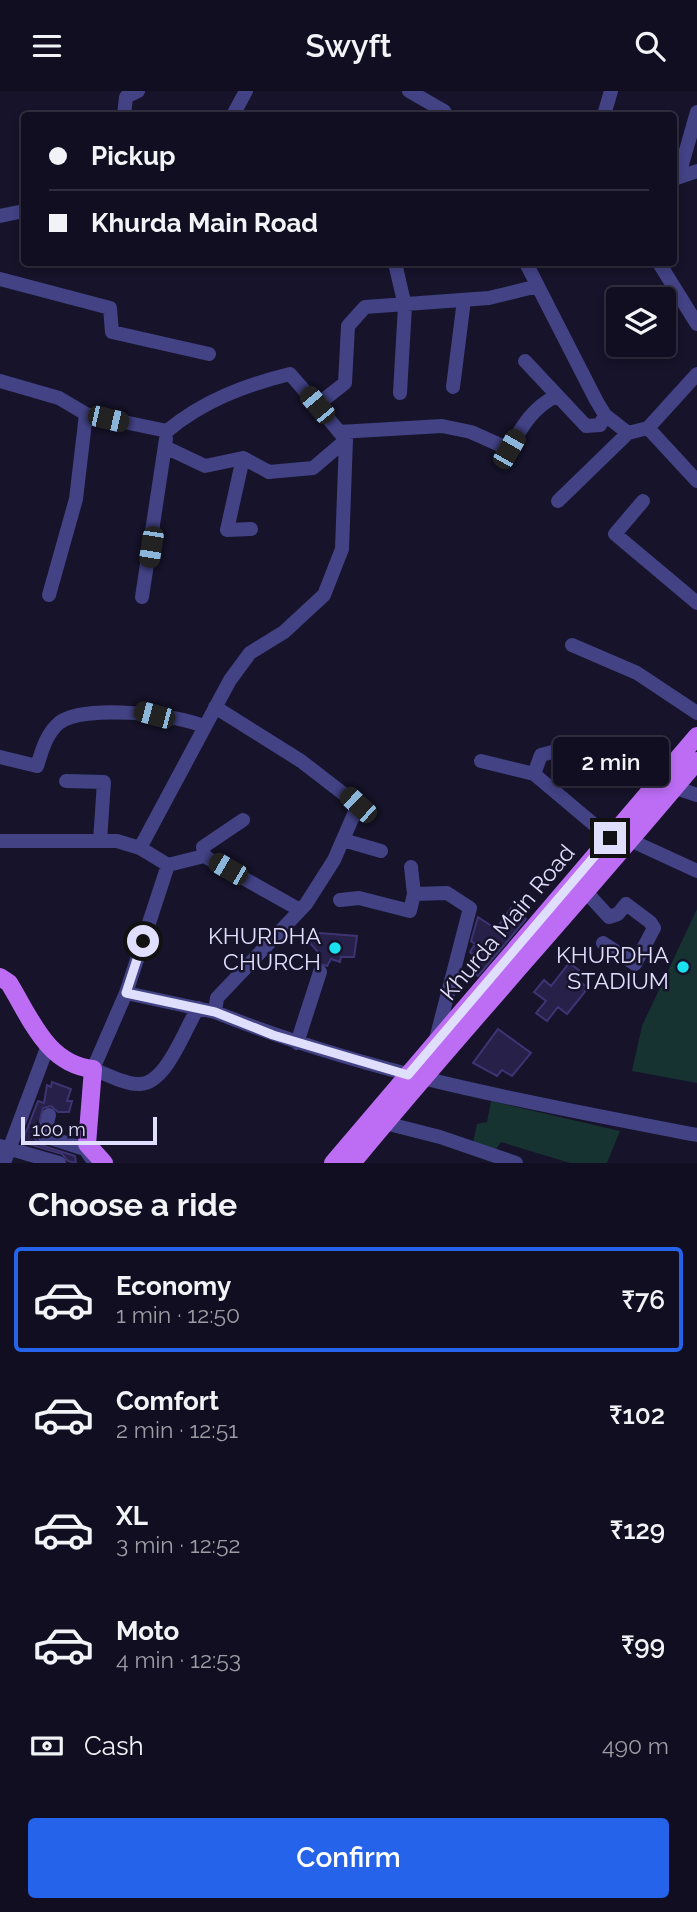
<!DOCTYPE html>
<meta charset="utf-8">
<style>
:root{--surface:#100e20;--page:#1e1c2d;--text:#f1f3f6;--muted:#9c9ca5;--line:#302e3e;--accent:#2563eb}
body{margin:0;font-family:Raleway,sans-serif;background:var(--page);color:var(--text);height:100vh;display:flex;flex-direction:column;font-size:26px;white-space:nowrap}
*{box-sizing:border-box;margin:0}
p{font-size:23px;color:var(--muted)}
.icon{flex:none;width:38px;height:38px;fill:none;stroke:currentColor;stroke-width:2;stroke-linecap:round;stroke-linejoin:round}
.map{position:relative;height:1072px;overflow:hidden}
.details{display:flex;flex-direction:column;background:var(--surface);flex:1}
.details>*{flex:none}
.hud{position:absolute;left:21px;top:21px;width:656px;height:154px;border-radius:7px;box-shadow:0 4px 10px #0003,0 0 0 2px var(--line);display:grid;align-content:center;height:154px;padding:0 28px;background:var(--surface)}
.controls{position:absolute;left:606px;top:196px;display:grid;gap:14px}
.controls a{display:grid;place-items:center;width:70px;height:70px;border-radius:7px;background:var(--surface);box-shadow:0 4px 10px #0003,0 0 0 2px var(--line);font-size:35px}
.scale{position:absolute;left:21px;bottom:18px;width:136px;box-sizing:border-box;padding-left:7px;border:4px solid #e0defd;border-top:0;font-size:19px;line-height:24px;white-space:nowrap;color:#e0defd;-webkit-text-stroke:5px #16132a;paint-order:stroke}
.end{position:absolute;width:32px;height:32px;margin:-16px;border:9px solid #e0defd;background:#111;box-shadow:0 0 0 4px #111}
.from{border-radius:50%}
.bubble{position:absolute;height:49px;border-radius:7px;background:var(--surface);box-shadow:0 4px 10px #0003,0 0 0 2px var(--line);font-size:23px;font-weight:600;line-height:49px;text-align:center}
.car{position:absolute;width:21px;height:42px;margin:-21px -10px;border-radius:9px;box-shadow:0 0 5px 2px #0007;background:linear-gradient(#222 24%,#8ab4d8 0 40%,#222 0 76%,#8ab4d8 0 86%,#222 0)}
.hud b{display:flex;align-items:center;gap:24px;height:66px;font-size:26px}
.hud b+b{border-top:2px solid var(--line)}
.hud i{width:18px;height:18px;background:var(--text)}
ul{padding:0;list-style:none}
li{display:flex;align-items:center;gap:21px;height:105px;margin:0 14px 10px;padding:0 14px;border:4px solid transparent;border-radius:7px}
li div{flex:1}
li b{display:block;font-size:26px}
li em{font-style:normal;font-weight:600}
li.on{border-color:var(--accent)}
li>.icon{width:63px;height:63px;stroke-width:1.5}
h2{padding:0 28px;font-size:32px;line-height:84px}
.pay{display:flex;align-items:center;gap:18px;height:77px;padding:0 28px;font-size:26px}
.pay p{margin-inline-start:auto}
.primary-button{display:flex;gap:14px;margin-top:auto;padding:14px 28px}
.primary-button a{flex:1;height:80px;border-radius:7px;background:var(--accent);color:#fff;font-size:28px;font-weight:600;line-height:80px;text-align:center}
header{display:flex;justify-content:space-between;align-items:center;height:91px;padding:0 28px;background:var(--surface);font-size:32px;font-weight:600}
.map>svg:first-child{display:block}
</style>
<header><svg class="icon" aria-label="menu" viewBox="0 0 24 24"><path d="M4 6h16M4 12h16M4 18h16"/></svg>Swyft<svg class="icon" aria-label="search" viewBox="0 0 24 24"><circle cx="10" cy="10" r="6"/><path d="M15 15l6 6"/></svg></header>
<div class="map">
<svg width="697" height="1072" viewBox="0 0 697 1072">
<rect width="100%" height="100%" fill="#16132a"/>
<path fill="#163331" d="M697 818V992L632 980 642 935Z
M491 1010 620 1040 607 1072H570L501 1051 496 1058 473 1052 477 1033 487 1031Z"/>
<path fill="#272049" stroke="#3e3473" stroke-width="2" d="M511 817 526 828 478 885 473 881 480 870 470 861 475 853 471 850 478 826 496 838Z
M319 842 357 845 354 866H341L340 871 331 868 327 875 317 872 318 861 310 852 311 846Z
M569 872 579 879 574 886 588 897 567 923 558 916 547 930 536 922 546 910 534 901 544 889 551 895Z
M498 938 531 962 512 985 502 979 497 985 473 972Z
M52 991 71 998 67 1010H72L69 1021H58L51 1015 43 1017 35 1048 41 1054 75 1065 76 1072 68 1070 62 1063 22 1051 38 1010 44 1012 47 994 51 996Z"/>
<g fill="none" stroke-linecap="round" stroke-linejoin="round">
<path stroke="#424285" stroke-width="14" d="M409 0 444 20 446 24
M124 24 126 6 138 0
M233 24 246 0
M604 24 611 0
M679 84 697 21
M674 88 697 80
M0 125 24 120
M395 172 405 215 400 302
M526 172 596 309 605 324 628 342 648 337 697 390
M659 172 697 233
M0 188 110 217 112 241 209 263
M525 270 586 335 600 334 605 324
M0 290 59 307 86 323 167 340C203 310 245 294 290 283L317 314 345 292 348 235 365 216 489 207 538 195
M453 296 464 209
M648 337 697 283
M339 341 442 335 471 341 509 358C522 336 532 317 556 305
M165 356 205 375 243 367 269 381 313 377 346 349
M243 367 227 439 251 438
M558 410 628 342
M643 410 615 443 697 512
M49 504 76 408 86 323
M142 506 166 348
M572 554 637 582 697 622
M215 616 301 670 358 714 334 769 306 813 217 907 215 921C372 984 531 1012 697 1044
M0 666 37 675C42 660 46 643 59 632 83 613 177 623 203 635
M481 670 534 683 610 747
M534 683 541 664 571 656
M66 690 104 691 100 750
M676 697 697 704
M243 729 203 756 204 765 300 819
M343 749 381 760
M0 750H117L140 757 168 774 126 902
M632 750 697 780
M140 757 230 589 250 562 284 541 324 504 342 458 346 349 317 314
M168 774 204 765
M411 776 414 803 447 802 470 817 435 952
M587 802 609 826 618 823 626 813 650 831 654 837 635 873 603 852
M340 809 359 807 410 820 414 803
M198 917C185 937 167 992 140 993 126 994 106 983 93 978L126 902 215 921
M297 952 320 881
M49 1024 44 1045 85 1058 92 1068
M385 1032 440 1046 516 1072
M0 1055 59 1072
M4 1072 47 957"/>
<path stroke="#bc6df4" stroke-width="18" d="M0 886 9 892C31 928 47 973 93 978L87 1053 104 1072
M333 1072 697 645
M352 1072C464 936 584 806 697 670"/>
</g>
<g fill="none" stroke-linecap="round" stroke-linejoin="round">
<path stroke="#e0defd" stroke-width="9" d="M143 850 126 902 215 921 273 944 408 984 610 747"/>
</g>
<g fill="#19e2ee" stroke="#16132a" stroke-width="2.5">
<circle cx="335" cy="857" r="7"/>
<circle cx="683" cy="876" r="7"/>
</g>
<g text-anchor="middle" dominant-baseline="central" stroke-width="5" stroke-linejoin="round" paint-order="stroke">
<g font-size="23" fill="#e0defd" stroke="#16132a">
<text transform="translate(507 831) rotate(-50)">Khurda Main Road</text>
</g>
<g font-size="23" fill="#e0defd" stroke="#16132a" text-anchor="end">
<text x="321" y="844">KHURDHA<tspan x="321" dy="26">CHURCH</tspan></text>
<text x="669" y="863">KHURDHA<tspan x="669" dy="26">STADIUM</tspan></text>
</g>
</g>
</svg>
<div class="controls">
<a><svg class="icon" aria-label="layers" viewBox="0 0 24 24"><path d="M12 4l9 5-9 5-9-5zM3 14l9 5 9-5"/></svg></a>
</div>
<div class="scale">100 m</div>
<i class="end from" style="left:143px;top:850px"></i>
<i class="end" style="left:610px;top:747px"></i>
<div class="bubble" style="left:553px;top:646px;width:116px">2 min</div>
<i class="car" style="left:317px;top:314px;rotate:320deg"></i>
<i class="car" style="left:108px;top:328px;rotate:103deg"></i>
<i class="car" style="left:509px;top:358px;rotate:30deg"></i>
<i class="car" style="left:151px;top:456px;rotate:189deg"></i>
<i class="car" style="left:154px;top:624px;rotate:285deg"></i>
<i class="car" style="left:358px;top:714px;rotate:313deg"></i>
<i class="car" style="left:228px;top:778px;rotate:300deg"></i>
<div class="hud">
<b><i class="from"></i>Pickup</b>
<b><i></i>Khurda Main Road</b>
</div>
</div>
<section class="details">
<h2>Choose a ride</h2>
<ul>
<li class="on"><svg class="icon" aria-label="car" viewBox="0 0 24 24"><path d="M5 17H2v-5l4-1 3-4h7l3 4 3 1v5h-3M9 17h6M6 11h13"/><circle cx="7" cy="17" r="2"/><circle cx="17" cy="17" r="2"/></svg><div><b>Economy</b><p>1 min · 12:50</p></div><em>₹76</em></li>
<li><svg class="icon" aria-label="car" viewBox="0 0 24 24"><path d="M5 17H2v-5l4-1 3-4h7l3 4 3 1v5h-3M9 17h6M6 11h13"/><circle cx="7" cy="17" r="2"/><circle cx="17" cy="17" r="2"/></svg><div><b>Comfort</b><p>2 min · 12:51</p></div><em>₹102</em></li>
<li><svg class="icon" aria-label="car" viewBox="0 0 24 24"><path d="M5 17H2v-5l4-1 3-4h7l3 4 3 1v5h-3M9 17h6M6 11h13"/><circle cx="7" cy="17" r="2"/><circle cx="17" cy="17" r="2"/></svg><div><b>XL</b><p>3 min · 12:52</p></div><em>₹129</em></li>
<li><svg class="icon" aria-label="car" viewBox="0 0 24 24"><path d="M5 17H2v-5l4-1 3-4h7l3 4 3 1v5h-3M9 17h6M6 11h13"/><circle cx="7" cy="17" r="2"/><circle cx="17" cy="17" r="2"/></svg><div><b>Moto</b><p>4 min · 12:53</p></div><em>₹99</em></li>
</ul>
<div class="pay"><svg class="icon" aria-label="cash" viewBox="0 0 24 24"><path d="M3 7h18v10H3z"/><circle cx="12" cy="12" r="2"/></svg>Cash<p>490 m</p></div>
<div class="primary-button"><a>Confirm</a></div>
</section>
